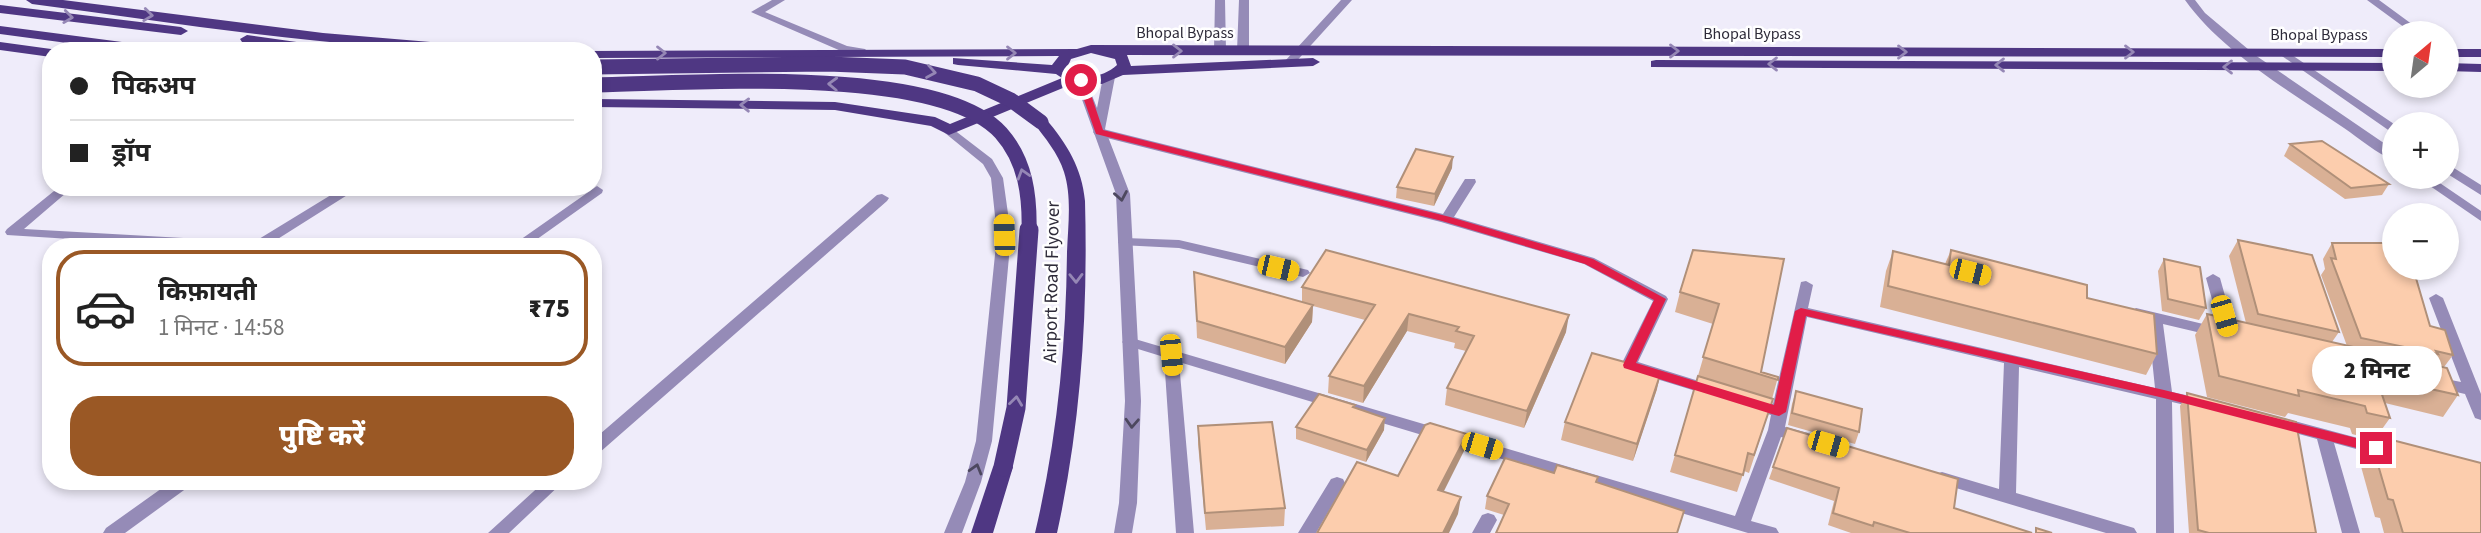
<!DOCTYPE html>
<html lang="hi">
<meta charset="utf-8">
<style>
:root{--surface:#fff;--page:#f6f6f6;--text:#222;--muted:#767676;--line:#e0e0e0;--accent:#9a5825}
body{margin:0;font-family:"Source Sans 3","Noto Sans Devanagari",sans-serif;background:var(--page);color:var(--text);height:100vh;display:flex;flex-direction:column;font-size:26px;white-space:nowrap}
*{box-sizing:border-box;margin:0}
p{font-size:23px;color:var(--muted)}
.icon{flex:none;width:38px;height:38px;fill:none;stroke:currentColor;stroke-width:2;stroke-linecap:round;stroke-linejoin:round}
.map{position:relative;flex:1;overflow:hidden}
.drawer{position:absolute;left:42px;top:238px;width:560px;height:252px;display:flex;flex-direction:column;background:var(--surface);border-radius:28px;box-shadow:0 4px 10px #0003}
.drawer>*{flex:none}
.hud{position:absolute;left:42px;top:42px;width:560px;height:154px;border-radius:28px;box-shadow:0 4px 10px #0003;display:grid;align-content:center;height:154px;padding:0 28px;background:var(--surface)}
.needle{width:46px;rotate:29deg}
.fabs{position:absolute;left:2382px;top:21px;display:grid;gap:14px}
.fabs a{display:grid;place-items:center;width:77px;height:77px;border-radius:50%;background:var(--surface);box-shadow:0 4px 10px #0003;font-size:35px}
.end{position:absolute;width:32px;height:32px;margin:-16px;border:9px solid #e11d48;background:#fff;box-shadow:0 0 0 4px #fff}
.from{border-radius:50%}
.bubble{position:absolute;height:49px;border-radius:24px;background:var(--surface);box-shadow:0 4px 10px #0003;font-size:23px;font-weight:800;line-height:49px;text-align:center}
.car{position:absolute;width:21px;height:42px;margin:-21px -10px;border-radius:9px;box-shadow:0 0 5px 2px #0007;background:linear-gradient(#f5c518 24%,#345 0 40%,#f5c518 0 76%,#345 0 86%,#f5c518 0)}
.hud b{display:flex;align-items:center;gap:24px;height:66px;font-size:26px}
.hud b+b{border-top:2px solid var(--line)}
.hud i{width:18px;height:18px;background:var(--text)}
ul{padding:12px 0 0;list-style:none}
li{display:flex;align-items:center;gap:21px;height:116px;margin:0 14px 10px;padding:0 14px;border:4px solid var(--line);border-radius:28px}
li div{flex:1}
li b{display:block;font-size:26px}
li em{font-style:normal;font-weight:800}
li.current{border-color:var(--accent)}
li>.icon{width:63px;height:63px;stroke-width:1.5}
.action{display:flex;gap:14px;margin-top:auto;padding:14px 28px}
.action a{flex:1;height:80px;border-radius:28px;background:var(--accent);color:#fff;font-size:28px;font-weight:800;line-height:80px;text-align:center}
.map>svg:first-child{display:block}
</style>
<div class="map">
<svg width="2481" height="533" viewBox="0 0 2481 533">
<rect width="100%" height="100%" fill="#efecfa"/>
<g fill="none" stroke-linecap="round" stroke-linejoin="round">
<path fill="#958bb7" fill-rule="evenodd" d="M772 0H785L765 12 847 46 865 49 867 51 861 54 841 51 751 12Z
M2185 0H2195L2205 13 2255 55 2394 150V160C2377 154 2359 138 2344 128 2291 92 2222 52 2185 0Z
M2283 49 2394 124V134L2279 54 2277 52Z
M2446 163 2481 185V195L2446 173Z
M2417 177H2431L2481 211V221Z"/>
<path fill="#958bb7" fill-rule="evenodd" d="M1215 0H1225L1226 51 1220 54 1214 51Z
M1239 0H1249V51L1243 54 1237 51Z
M1341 0H1352L1293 65H1285V61Z
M2367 0H2379L2424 33H2412Z
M1099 128 1443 214 1465 179H1475L1476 182 1454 217 1594 258 1666 296 1668 299 1638 362 1718 387 1720 391 1718 395 1712 396 1624 369 1621 365 1653 301 1584 264 1441 222 1095 135 1093 132 1095 129Z
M597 186 603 190 602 193 526 247H510Z
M59 187H73L24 229 254 242 344 187H360L265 247H198L7 235 5 232 7 229Z
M882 194 889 198 887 201 599 453 593 455V440L877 195Z
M1125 238 1179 240 1308 270 1310 273 1303 277 1179 248 1120 245 1118 242Z
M2213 274 2220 278 2236 335 2234 338 2229 340 2222 336 2218 337 2163 324 2172 392 2208 400 2210 404 2208 408 2202 409 2172 402 2174 533H2156V399L2019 367 2016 493 2134 528 2137 533H2106L1936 482 1934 478 1936 474 1942 472 1999 489 2004 363 1807 317 1785 427 1808 433 1810 437 1808 441 1802 443 1781 437 1751 521 1776 528 1779 533H1748L1179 362 1194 533H1176L1164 357 1125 345 1122 342 1125 339H1135L1735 516 1768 430 1771 415 1749 408 1747 404 1749 400 1755 399 1773 404 1801 282 1806 281 1813 285 1808 308 2155 388 2148 320 2131 316 2129 313 2136 308 2220 328 2206 278Z
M2436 294 2443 298 2481 394V420L2475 418 2465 394 2430 386 2428 382 2430 378 2436 377 2461 382 2429 298Z
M2279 417 2384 445 2386 449 2384 453 2378 455 2334 443 2360 533H2342L2317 439 2273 427 2271 423 2273 419Z
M1337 477 1343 479 1345 483 1316 533H1298L1331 479Z
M172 481H193L191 485 125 533H103L106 528Z
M545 481H564L509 533H488Z
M1488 513 1494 515 1497 520 1490 533H1472L1482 515Z"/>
<path fill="#958bb7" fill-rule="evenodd" d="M1109 74 1115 77 1105 129 1130 194 1141 401 1137 503 1132 533H1114L1119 503 1125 401 1116 194 1075 80 1081 77 1085 78 1097 108 1103 77Z
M949 126 992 159 1003 178 1011 235 992 441 981 482 962 533H944L965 482 976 441 997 235 991 178 983 164 945 133 943 130Z"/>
<path fill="#4f3783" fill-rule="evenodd" d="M26 0H63L323 33 490 47 497 51C341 51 186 24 32 4Z
M0 5 181 27 188 31 181 35 0 13Z
M0 26 160 47 167 51H127L0 34Z
M247 35 332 47 339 51H301L242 42 240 39Z
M0 42 51 49 56 51H51V57L0 50Z
M1091 45 2394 49V57L1127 55 1131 66 1313 58 1320 62 1313 66 1123 75 1102 84 1075 83 949 135 931 126 835 110 593 107V99L835 102 935 117 950 124 1062 78 1056 74 958 65 953 64V58L1052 65 1059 56 593 58V51H589L1077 49ZM1091 53 1115 59 1117 65C1103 78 1082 80 1067 68L1071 59Z
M2446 49H2481V57H2446Z
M1656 60 2394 63V71L1651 67V61Z
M2446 63 2481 64V72L2446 71Z
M1041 117 1046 119C1067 144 1082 168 1085 201 1088 313 1081 424 1057 533H1035C1057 440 1066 348 1067 252 1068 226 1072 197 1064 172 1058 153 1045 138 1033 122Z
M1003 459 1010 462 1013 467 993 533H971L993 467 996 462Z"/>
<path stroke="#4f3783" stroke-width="15" d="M593 67 828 64 905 67 977 84 1011 100 1041 122
M593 85C686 84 938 63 1001 133 1026 161 1030 197 1029 232"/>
<path stroke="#4f3783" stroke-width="19" d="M1003 467 1016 408 1029 230"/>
</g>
<path fill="#d9b095" d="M2290 144 2389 184 2382 195 2345 199 2284 156Z
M1452 168 1434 206 1396 198 1397 187Z
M2238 240 2339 332 2332 342 2347 346 2321 275 2325 269 2323 259 2332 243 2430 326 2453 355 2444 367 2458 395 2443 417 2385 403 2390 418 2377 436 2481 533H2384L2380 518 2375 517 2357 452 2367 438 2352 434 2350 428 2288 413 2285 417 2207 397 2195 335 2207 314 2246 323 2229 256Z
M1693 250 1761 372 1778 377 1772 399H1773L1749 473 1744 471 1737 492 1670 472 1713 324 1675 312 1680 292Z
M1951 250 2087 298 2157 354 2146 375 1880 307 1886 271 1893 251 1945 264Z
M2164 259 2206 308 2199 320 2162 311 2158 271Z
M1302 287 1566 332 1524 428 1445 405 1447 388 1466 351 1454 348 1455 343 1407 331 1363 403 1328 393 1329 376 1365 320 1313 306 1312 322 1285 364 1197 338 1195 289 1302 302Z
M1657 389 1633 461 1561 440 1565 422Z
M1796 391 1859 432 1855 444 1788 425 1792 404Z
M2187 393 2316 533H2189L2180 406Z
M1355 405V408L1384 430 1366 462 1296 439V427Z
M1198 426 1285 508 1284 526 1206 530 1198 444Z
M1787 428 1954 508 2032 533H1851L1828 525 1834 501 1769 479Z
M1554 473 1598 477 1597 483 1504 515 1485 509 1487 496Z"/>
<path fill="#b09079" d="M1453 157 1452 168 1434 206 1435 194Z
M1313 305 1312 322 1285 364V347Z
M1409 314 1407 331 1363 403 1364 386Z
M1569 315 1566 332 1524 428 1527 411Z
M1661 372 1657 389 1633 461 1637 444Z
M1385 418 1384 430 1366 462 1367 450Z
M1467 434 1464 451 1436 507 1438 490Z
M1461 497 1458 514 1449 533H1443Z"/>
<path fill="#fccdad" stroke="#b09079" stroke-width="2" d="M2322 141 2389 184 2351 188 2290 144Z
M1416 149 1453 157 1435 194 1397 187Z
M2238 240 2312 255 2339 332 2258 314Z
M2332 243H2394V268H2413L2430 326 2445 330 2453 355 2436 351 2438 354 2361 338 2331 258 2336 259Z
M1326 250 1569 315 1527 411 1447 388 1474 336 1456 331 1459 327 1409 314 1364 386 1329 376 1375 305 1302 287Z
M1693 250 1784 259 1761 372 1778 377V380L1703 357 1719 304 1680 292Z
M1951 250 2087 285V298L2154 314 2157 354 1888 286 1893 251 1949 265Z
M2164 259 2200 267 2206 308 2168 299Z
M1194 272 1313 305 1285 347 1197 321Z
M2207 314 2447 368 2458 395 2376 377 2390 418 2367 413 2365 406 2298 390 2299 396 2219 376Z
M1592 353 1661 372 1637 444 1565 422Z
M1698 376 1773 399 1754 455 1748 453 1743 475 1675 455Z
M1796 391 1862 409 1859 432 1792 413Z
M2187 393 2296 422 2316 533H2209L2198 530Z
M1319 394 1355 405 1353 407 1385 418 1367 450 1296 427Z
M1272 422 1285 508 1205 513 1198 426Z
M1430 423 1467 434 1438 490 1461 497 1443 533H1317L1357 462 1398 476 1425 425Z
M1787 428 1958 479 1954 508 2032 533H1910L1874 522 1873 526 1833 513 1839 488 1773 467Z
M2369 434 2481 463V533H2403L2393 500 2388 499Z
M1505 458 1554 473 1557 465 1598 477 1596 482 1684 511 1677 533H1496L1509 504 1487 496Z
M2036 528 2052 533H2036Z"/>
<defs><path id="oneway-chevron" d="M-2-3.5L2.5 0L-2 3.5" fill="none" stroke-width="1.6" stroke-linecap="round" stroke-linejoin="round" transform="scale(1.75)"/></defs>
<g stroke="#9587b5">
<use href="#oneway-chevron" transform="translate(148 15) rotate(7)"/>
<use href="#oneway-chevron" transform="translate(68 17) rotate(7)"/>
<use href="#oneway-chevron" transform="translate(1177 51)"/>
<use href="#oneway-chevron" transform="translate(1674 51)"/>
<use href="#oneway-chevron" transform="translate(1902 52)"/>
<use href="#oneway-chevron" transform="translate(2129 52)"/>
<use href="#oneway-chevron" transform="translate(661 53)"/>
<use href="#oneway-chevron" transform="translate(1011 53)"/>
<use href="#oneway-chevron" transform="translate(1773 64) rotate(-180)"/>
<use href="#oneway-chevron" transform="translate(2000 65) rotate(-180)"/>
<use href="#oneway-chevron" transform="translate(2228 67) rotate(-180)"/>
<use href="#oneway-chevron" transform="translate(931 72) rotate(10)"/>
<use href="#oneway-chevron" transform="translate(833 84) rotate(-178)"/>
<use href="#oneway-chevron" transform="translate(745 105) rotate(-179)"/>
<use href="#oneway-chevron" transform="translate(1023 174) rotate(-107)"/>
<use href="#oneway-chevron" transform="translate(1076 278) rotate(89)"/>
<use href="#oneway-chevron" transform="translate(1016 401) rotate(-83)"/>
</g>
<g stroke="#4d485f">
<use href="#oneway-chevron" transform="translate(1121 196) rotate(80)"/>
<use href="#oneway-chevron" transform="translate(1132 423) rotate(93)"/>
<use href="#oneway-chevron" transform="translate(976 469) rotate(-74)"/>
</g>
<path fill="#e11d48" d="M1081 77 1086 80 1103 130 1450 217 1593 259 1666 299 1636 363 1774 405 1795 311 1801 308 2164 390 2376 443 2383 448 2376 453 2164 398 1806 316 1786 412 1779 416 1775 415 1624 368 1623 365 1654 300 1585 264 1442 221 1096 134 1077 80Z"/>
<g text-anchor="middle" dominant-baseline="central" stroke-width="5" stroke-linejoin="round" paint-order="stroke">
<g font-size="16" fill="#2e2b39" stroke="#fff">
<text x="1185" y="33">Bhopal Bypass</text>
<text x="1752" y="34">Bhopal Bypass</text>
<text x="2319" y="35">Bhopal Bypass</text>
</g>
<g font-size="19" fill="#2e2b39" stroke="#fff">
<text transform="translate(1052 282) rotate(-89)">Airport Road Flyover</text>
</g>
</g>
</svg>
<div class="fabs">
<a><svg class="needle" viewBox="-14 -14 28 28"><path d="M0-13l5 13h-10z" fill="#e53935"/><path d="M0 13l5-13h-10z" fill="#767676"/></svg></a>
<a>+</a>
<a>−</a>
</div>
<i class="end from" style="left:1081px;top:80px"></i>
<i class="end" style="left:2376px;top:448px"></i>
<div class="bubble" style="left:2312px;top:346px;width:130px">2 मिनट</div>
<i class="car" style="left:1004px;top:235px;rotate:358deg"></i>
<i class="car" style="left:1278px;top:268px;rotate:103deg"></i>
<i class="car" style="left:1970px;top:272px;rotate:104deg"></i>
<i class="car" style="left:2224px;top:316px;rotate:164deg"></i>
<i class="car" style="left:1171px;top:355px;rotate:175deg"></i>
<i class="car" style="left:1828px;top:444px;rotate:106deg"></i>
<i class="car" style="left:1482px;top:446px;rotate:107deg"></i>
<div class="hud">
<b><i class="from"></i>पिकअप</b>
<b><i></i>ड्रॉप</b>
</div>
<section class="drawer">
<ul>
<li class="current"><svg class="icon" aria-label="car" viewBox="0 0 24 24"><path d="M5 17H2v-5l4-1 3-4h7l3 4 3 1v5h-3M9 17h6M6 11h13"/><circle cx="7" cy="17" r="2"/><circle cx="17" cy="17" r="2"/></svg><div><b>किफ़ायती</b><p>1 मिनट · 14:58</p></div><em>₹75</em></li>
</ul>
<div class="action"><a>पुष्टि करें</a></div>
</section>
</div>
